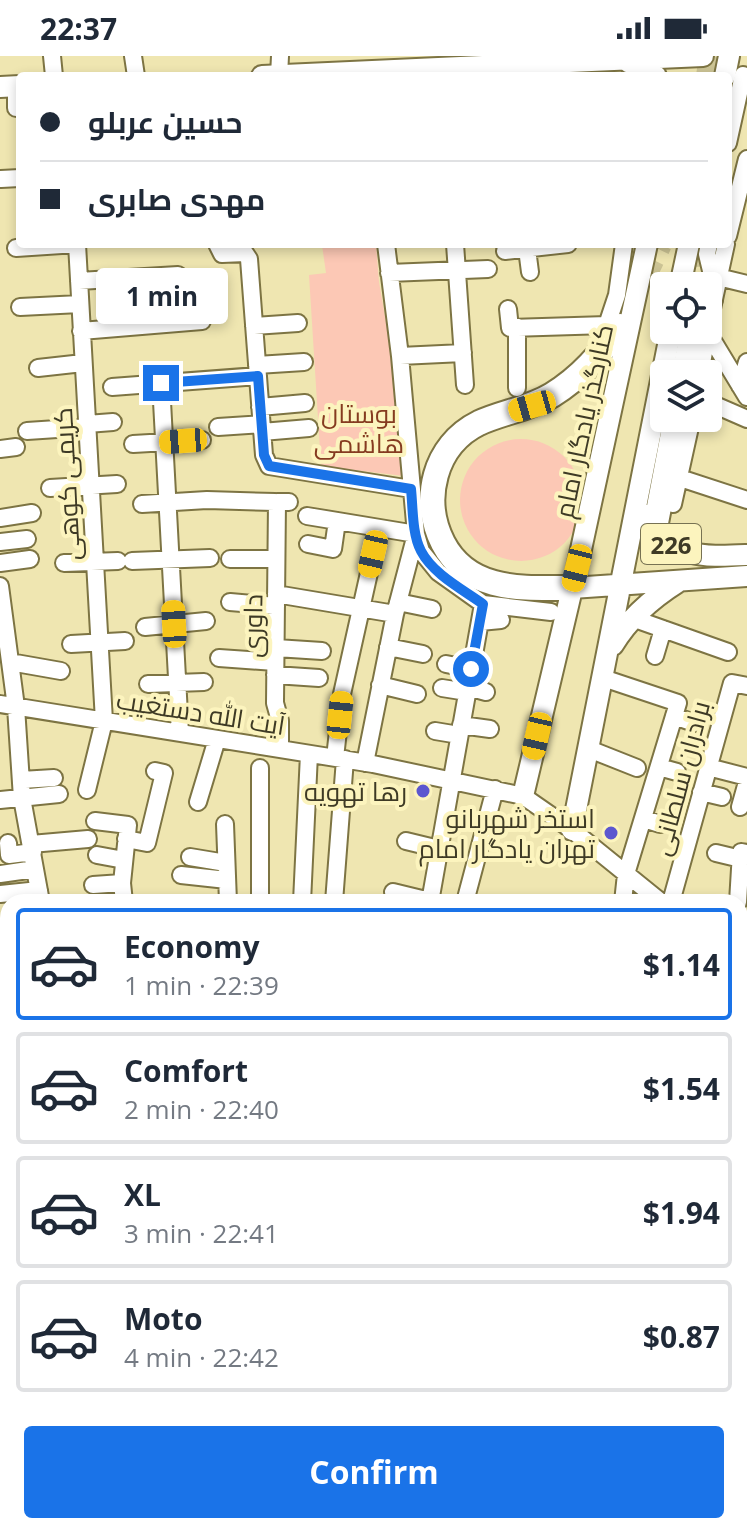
<!DOCTYPE html>
<meta charset="utf-8">
<style>
:root{--surface:#fff;--page:#f2f2f3;--text:#1f2937;--muted:#747a83;--line:#e0e1e3;--accent:#1a73e8}
body{margin:0;font-family:"Open Sans",Cairo,sans-serif;background:var(--page);color:var(--text);height:100vh;display:flex;flex-direction:column;font-size:30px;white-space:nowrap}
*{box-sizing:border-box;margin:0}
p{font-size:26px;color:var(--muted)}
.icon{flex:none;width:44px;height:44px;fill:none;stroke:currentColor;stroke-width:2;stroke-linecap:round;stroke-linejoin:round}
.map{position:relative;flex:1;overflow:hidden}
.panel{position:absolute;left:0px;top:838px;width:748px;height:640px;display:flex;flex-direction:column;background:var(--surface);border-radius:24px 24px 0 0;box-shadow:0 4px 12px #0003}
.panel>*{flex:none}
.guide{position:absolute;left:16px;top:16px;width:716px;height:176px;border-radius:8px;box-shadow:0 4px 12px #0003;display:grid;align-content:center;height:176px;padding:0 24px;background:var(--surface)}
.tools{position:absolute;left:650px;top:216px;display:grid;gap:16px}
.tools a{display:grid;place-items:center;width:72px;height:72px;border-radius:8px;background:var(--surface);box-shadow:0 4px 12px #0003;font-size:40px}
.end{position:absolute;width:36px;height:36px;margin:-18px;border:10px solid #1a73e8;background:#fff;box-shadow:0 0 0 4px #fff}
.from{border-radius:50%}
.bubble{position:absolute;height:56px;border-radius:8px;background:var(--surface);box-shadow:0 4px 12px #0003;font-size:26px;font-weight:700;line-height:56px;text-align:center}
.car{position:absolute;width:24px;height:48px;margin:-24px -12px;border-radius:10px;box-shadow:0 0 6px 2px #0007;background:linear-gradient(#f5c518 24%,#345 0 40%,#f5c518 0 76%,#345 0 86%,#f5c518 0)}
.guide b{display:flex;align-items:center;gap:28px;height:76px;font-size:30px}
.guide b+b{border-top:2px solid var(--line)}
.guide i{width:20px;height:20px;background:var(--text)}
ul{padding:14px 0 0;list-style:none}
li{display:flex;align-items:center;gap:24px;height:112px;margin:0 16px 12px;padding:0 8px;border:4px solid var(--line);border-radius:8px}
li div{flex:1}
li b{display:block;font-size:30px}
li em{font-style:normal;font-weight:700}
li.active{border-color:var(--accent)}
li>.icon{width:72px;height:72px;stroke-width:1.5}
.cta{display:flex;gap:16px;margin-top:auto;padding:16px 24px}
.cta a{flex:1;height:92px;border-radius:8px;background:var(--accent);color:#fff;font-size:32px;font-weight:700;line-height:92px;text-align:center}
.status{display:flex;justify-content:space-between;align-items:center;height:56px;padding:0 40px;background:var(--surface);direction:ltr}
.status svg{height:22px;fill:currentColor}
.map>svg:first-child{display:block}
</style>
<div class="status"><b>22:37</b><svg viewBox="0 0 49 12"><path d="M0 12V9h3v3zM5 12V6h3v6zM10 12V3h3v9zM15 12V0h3v12zM26 1h20v11H26zM47 4h2v5h-2z"/></svg></div>
<div class="map">
<svg width="747" height="1478" viewBox="0 0 747 1478">
<rect width="100%" height="100%" fill="#efe6b1"/>
<path fill="#fcc8b5" d="M376 188 379 226 396 324 404 420 321 410 309 219 326 217 322 189Z
M460 444a61 61 0 1 1 122 0a61 61 0 1 1-122 0Z"/>
<g fill="none" stroke-linecap="round" stroke-linejoin="round">
<path stroke="#ccc495" stroke-width="24" stroke-dasharray="24 12" stroke-linecap="butt" d="M708 20 711 0
M689 188 696 209 697 230
M642 225 660 188"/>
<g stroke="#7d7443" stroke-width="20">
<path id="minor" d="M52 0 54 20
M133 0 136 20
M279 20 280 0
M16 31V52
M728 87 743 19
M1 123 20 122
M728 180 747 103
M217 188 222 198 245 197 249 203 264 399 269 410 411 433
M386 188 400 300 416 478 421 495 438 516 483 548 551 556
M455 188 465 329
M709 188 707 198 714 227
M16 192 77 188 104 665 87 734
M527 193 530 216
M505 195 568 188
M389 217 488 213
M718 221 747 228
M79 225 178 219
M20 251 80 248
M508 253 510 272 607 269 617 239 624 188
M254 270 298 267
M517 271V332
M708 271 726 188
M81 275 202 265
M707 275 747 341
M400 300 463 297
M257 309 304 306
M38 312 83 307
M700 318 708 274
M161 327 180 677
M740 330 747 306
M112 331 258 320
M708 346 747 363
M260 351 305 347
M87 368 113 366
M218 371 262 368
M27 375 87 371
M262 376 309 372
M133 388 202 384
M0 393 16 391
M680 422 747 444
M50 432 117 428
M142 448 207 444 275 446
M673 448 692 362
M307 460 416 478 395 558 365 707
M0 462 32 457
M0 486 27 483
M308 488 333 493 337 465
M230 503H276
M132 505 210 502
M0 507 30 503
M64 507 118 505
M0 530 16 651 22 742 41 846
M276 538 395 558
M230 546 276 550
M398 546 432 553
M632 562 728 596
M480 566 501 564
M145 571 206 565
M71 588 125 585
M388 591 423 598
M276 592 322 595
M655 600 663 573
M219 602 275 606
M10 606 61 615
M446 608 471 613
M275 619 319 622
M603 622 678 647 626 818 623 846
M148 628 204 626
M380 629 417 638
M468 631 486 636
M442 632 467 636
M0 648 373 708 523 740 572 774 661 846
M674 660 694 667
M461 669 490 673
M435 675 459 679
M280 693V665L275 647 277 446H289
M589 693 637 712
M335 702 342 638 379 472
M659 711 677 716
M708 711 747 721
M260 712V846
M21 724 54 722
M701 736 722 741
M0 744 59 738
M198 746 217 683
M740 751 747 726
M644 763 660 768
M95 765 128 769 122 827 124 846
M225 768 228 846
M126 783 147 787 164 717 155 715
M406 785 439 793
M8 787 9 799 33 796
M31 788 88 783
M716 797 741 803
M97 799 124 804
M190 801 226 807
M0 818 35 813
M181 819 227 824
M93 829 122 827
M393 836 430 845
M0 838 39 834
M302 846 309 698
M334 846 345 703
M430 846 483 548
M465 846 495 733
M671 846 732 627 747 630
M738 846 741 796 747 797
M740 910 747 915
M740 993H741
M740 1029 747 1030
M740 1056H746
M740 1356 743 1323
M740 1429 747 1430
M1 1461 3 1478
M450 1470 451 1478
M730 1478V1470"/>
</g>
<g stroke="#7d7443" stroke-width="24">
<path id="major" d="M628 6 642 11 656 20
M262 20 703 0
M725 20 729 0
M0 31 20 30
M680 230 689 188
M708 242 712 243
M648 459C671 503 703 501 747 499
M572 532 747 520
M613 589C629 562 651 543 678 526
M523 740 577 512 647 188
M572 774 671 274
M0 880 8 882
M0 895 8 896
M740 1133 747 1131
M519 1470 520 1478"/>
</g>
<g stroke="#7d7443" stroke-width="28">
<path id="highway" d="M684 318 693 274
M655 472 676 362
M572 532C524 532 469 537 443 487 421 444 434 389 479 367 503 356 529 353 552 339 581 321 601 298 620 270"/>
</g>
<use href="#minor" stroke="#fff" stroke-width="16"/>
<use href="#major" stroke="#fff" stroke-width="20"/>
<use href="#highway" stroke="#fff" stroke-width="24"/>
</g>
<g fill="none" stroke-linecap="round" stroke-linejoin="round">
<path stroke="#1a73e8" stroke-width="10" d="M161 327 258 320 264 399 269 410 411 433C413 452 412 478 421 495 433 518 462 533 483 548L471 613"/>
</g>
<g fill="#5c57cf" stroke="#fcf4be" stroke-width="3">
<circle cx="423" cy="735" r="8"/>
<circle cx="611" cy="777" r="8"/>
</g>
<g text-anchor="middle" dominant-baseline="central" stroke-width="8" stroke-linejoin="round" paint-order="stroke">
<rect fill="#fcf4be" stroke="#777253" stroke-width="2" x="641" y="468" width="60" height="40" rx="6"/>
<g font-size="24" font-weight="bold" fill="#3e3a25">
<text x="671" y="488">226</text>
</g>
<g font-size="26" fill="#853b20" stroke="#fcf4be">
<text x="359" y="357">بوستان<tspan x="359" dy="30">هاشمی</tspan></text>
</g>
<g font-size="26" fill="#3e3a25" stroke="#fcf4be">
<text transform="translate(583 365) rotate(-78)">کنارگذر یادگار امام</text>
<text transform="translate(66 428) rotate(-93)">کریمی کوهی</text>
<text transform="translate(252 570) rotate(-89)">داوری</text>
<text transform="translate(201 656) rotate(9)">آیت الله دستغیب</text>
<text transform="translate(680 722) rotate(-75)">برادران سلطانی</text>
</g>
<g font-size="26" fill="#3e3a25" stroke="#fcf4be" text-anchor="end">
<text x="407" y="735">رها تهویه</text>
<text x="595" y="762">استخر شهربانو<tspan x="595" dy="30">تهران یادگار امام</tspan></text>
</g>
</g>
</svg>
<div class="tools">
<a><svg class="icon" aria-label="locate" viewBox="0 0 24 24"><circle cx="12" cy="12" r="6"/><path d="M12 2v4M12 18v4M2 12h4M18 12h4"/></svg></a>
<a><svg class="icon" aria-label="layers" viewBox="0 0 24 24"><path d="M12 4l9 5-9 5-9-5zM3 14l9 5 9-5"/></svg></a>
</div>
<i class="end from" style="left:471px;top:613px"></i>
<i class="end" style="left:161px;top:327px"></i>
<div class="bubble" style="left:96px;top:212px;width:132px">1 min</div>
<i class="car" style="left:532px;top:350px;rotate:254deg"></i>
<i class="car" style="left:183px;top:385px;rotate:266deg"></i>
<i class="car" style="left:373px;top:498px;rotate:193deg"></i>
<i class="car" style="left:577px;top:512px;rotate:194deg"></i>
<i class="car" style="left:174px;top:568px;rotate:357deg"></i>
<i class="car" style="left:340px;top:659px;rotate:6deg"></i>
<i class="car" style="left:537px;top:680px;rotate:193deg"></i>
<div class="guide">
<b><i class="from"></i>حسین عربلو</b>
<b><i></i>مهدی صابری</b>
</div>
<section class="panel">
<ul>
<li class="active"><svg class="icon" aria-label="car" viewBox="0 0 24 24"><path d="M5 17H2v-5l4-1 3-4h7l3 4 3 1v5h-3M9 17h6M6 11h13"/><circle cx="7" cy="17" r="2"/><circle cx="17" cy="17" r="2"/></svg><div><b>Economy</b><p>1 min · 22:39</p></div><em>$1.14</em></li>
<li><svg class="icon" aria-label="car" viewBox="0 0 24 24"><path d="M5 17H2v-5l4-1 3-4h7l3 4 3 1v5h-3M9 17h6M6 11h13"/><circle cx="7" cy="17" r="2"/><circle cx="17" cy="17" r="2"/></svg><div><b>Comfort</b><p>2 min · 22:40</p></div><em>$1.54</em></li>
<li><svg class="icon" aria-label="car" viewBox="0 0 24 24"><path d="M5 17H2v-5l4-1 3-4h7l3 4 3 1v5h-3M9 17h6M6 11h13"/><circle cx="7" cy="17" r="2"/><circle cx="17" cy="17" r="2"/></svg><div><b>XL</b><p>3 min · 22:41</p></div><em>$1.94</em></li>
<li><svg class="icon" aria-label="car" viewBox="0 0 24 24"><path d="M5 17H2v-5l4-1 3-4h7l3 4 3 1v5h-3M9 17h6M6 11h13"/><circle cx="7" cy="17" r="2"/><circle cx="17" cy="17" r="2"/></svg><div><b>Moto</b><p>4 min · 22:42</p></div><em>$0.87</em></li>
</ul>
<div class="cta"><a>Confirm</a></div>
</section>
</div>
